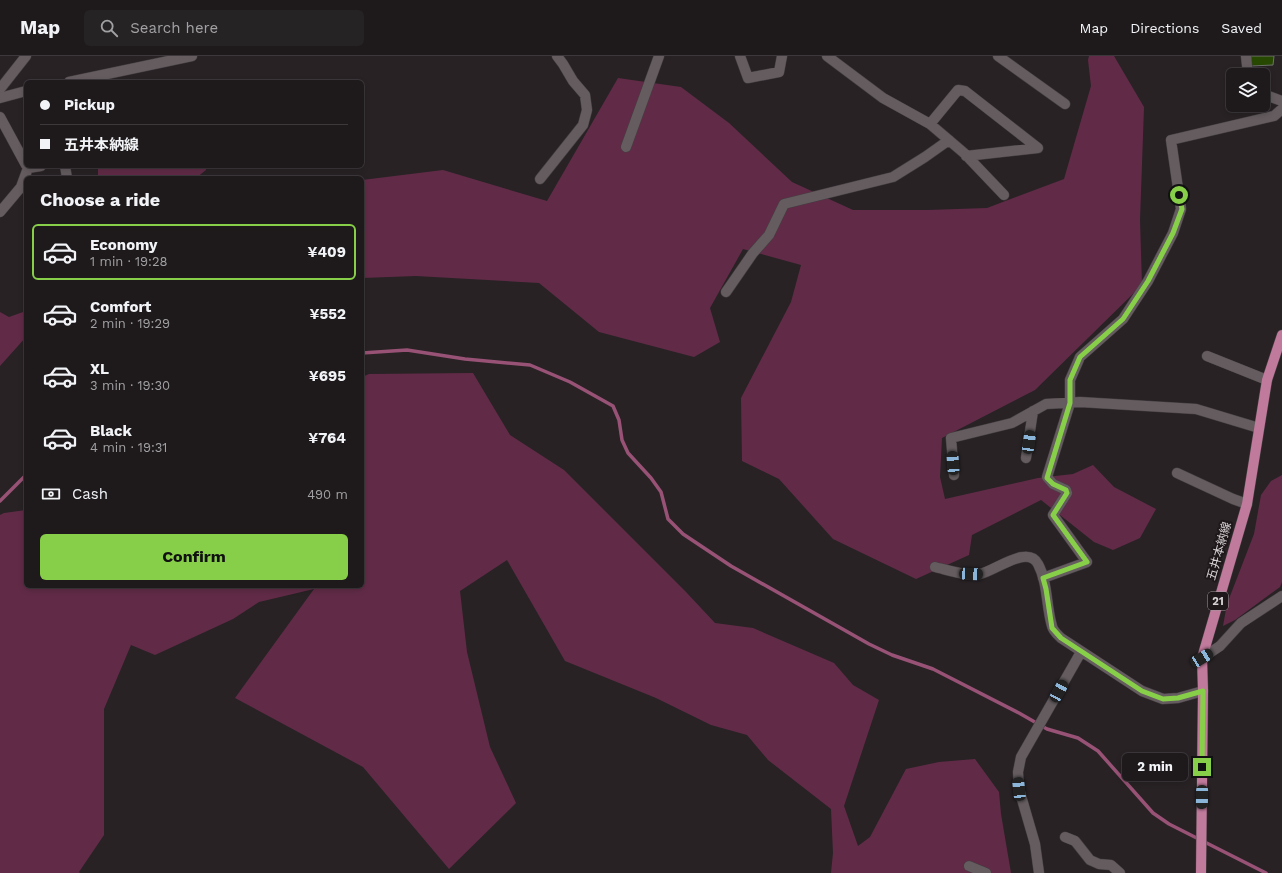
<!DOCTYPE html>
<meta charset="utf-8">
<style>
:root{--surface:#1e1a1c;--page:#262325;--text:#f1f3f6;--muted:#a1a1a3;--line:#3c383b;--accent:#88cf49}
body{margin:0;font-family:"Work Sans","Noto Sans JP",sans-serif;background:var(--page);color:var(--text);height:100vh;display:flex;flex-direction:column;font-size:15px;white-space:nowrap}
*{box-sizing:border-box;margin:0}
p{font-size:13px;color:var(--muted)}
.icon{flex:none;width:22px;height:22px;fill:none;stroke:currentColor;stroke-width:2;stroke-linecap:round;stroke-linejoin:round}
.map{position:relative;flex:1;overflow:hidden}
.drawer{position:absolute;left:24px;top:120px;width:340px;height:412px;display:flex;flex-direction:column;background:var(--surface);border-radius:6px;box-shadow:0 2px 6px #0003,0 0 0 1px var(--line)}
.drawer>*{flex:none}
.top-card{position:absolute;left:24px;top:24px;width:340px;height:88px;border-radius:6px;box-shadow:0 2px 6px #0003,0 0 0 1px var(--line);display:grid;align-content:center;height:88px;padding:0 16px;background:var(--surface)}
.controls{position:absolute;left:1226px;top:12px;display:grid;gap:8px}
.controls a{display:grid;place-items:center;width:44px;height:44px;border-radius:6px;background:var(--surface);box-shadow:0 2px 6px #0003,0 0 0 1px var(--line);font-size:20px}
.end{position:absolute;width:18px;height:18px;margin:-9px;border:5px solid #88cf49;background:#111;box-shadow:0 0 0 2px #111}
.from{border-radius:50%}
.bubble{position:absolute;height:28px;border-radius:6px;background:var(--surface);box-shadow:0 2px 6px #0003,0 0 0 1px var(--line);font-size:13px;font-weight:700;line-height:28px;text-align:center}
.car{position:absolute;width:12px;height:24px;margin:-12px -6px;border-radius:5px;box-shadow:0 0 3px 1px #0007;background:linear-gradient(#222 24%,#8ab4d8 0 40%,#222 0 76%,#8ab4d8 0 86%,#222 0)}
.top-card b{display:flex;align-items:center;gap:14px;height:38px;font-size:15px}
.top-card b+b{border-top:1px solid var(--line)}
.top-card i{width:10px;height:10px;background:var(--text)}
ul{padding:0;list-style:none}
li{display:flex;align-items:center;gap:12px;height:56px;margin:0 8px 6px;padding:0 8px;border:2px solid transparent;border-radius:6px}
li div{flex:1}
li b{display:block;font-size:15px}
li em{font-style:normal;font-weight:700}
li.active{border-color:var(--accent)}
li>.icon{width:36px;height:36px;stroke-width:1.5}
h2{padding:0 16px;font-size:18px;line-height:48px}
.pay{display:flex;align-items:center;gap:10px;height:44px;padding:0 16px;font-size:15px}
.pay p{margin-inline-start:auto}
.cta{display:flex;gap:8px;margin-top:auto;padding:8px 16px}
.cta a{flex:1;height:46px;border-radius:6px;background:var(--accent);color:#111;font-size:16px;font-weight:700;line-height:46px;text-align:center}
header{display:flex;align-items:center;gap:24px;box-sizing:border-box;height:56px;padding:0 20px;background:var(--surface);border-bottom:1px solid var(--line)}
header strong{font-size:19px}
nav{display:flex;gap:22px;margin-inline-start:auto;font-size:14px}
.search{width:280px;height:36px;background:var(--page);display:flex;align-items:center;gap:10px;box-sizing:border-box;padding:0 14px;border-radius:6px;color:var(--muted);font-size:15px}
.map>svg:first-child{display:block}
</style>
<header>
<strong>Map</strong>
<div class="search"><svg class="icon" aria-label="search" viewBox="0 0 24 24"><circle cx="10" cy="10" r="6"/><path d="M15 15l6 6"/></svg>Search here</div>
<nav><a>Map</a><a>Directions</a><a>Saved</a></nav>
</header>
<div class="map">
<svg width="1282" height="817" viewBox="0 0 1282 817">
<rect width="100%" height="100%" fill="#282225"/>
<path fill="#612b47" d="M1089 0H1114L1144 51 1140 164 1142 229 1035 334 942 382 940 421 945 443 1038 422 1073 418 1093 409 1114 431 1156 453 1140 482 1113 494 1094 486 1041 444 972 479 969 499 916 523 833 483 779 423 742 405 741 342 791 246 801 209 743 193 710 252 720 286 694 301 599 276 539 227 416 220 362 222V124L443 114 547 145 618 22 681 31 729 67 792 126 853 154H928L987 152 1064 123 1091 30 1088 4Z
M98 110H206V114L196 122H98Z
M26 255V281L0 310V256L9 261Z
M473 317 510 379 564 414 686 536 715 567 753 572 834 607 853 629 879 644 844 750 858 790 870 781 906 713 939 706 975 703 999 736 1001 758 1011 817H831L833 797 831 753 768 704 747 679 711 669 656 642 565 605 507 504 460 535 467 596 490 691 516 747 449 813 363 711 235 642 314 533 259 546 233 563 155 599 131 589 104 653V779L79 816 80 817H0V459L4 457 26 454V530H362V321L369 318Z
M1282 419V526L1280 531 1235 564 1223 570 1227 548 1254 478 1261 439 1271 425Z"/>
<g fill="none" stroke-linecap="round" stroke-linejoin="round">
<path stroke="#985275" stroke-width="3.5" d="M362 297 407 294 465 303 530 309 570 326 613 350 619 364 622 384 628 397 651 422 661 436 668 463 683 478 731 510 869 588 892 599 933 613 1019 657 1047 673 1078 682 1098 695 1153 757 1169 768 1266 817
M0 445 26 419"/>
</g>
<path fill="#274800" stroke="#6e726c" d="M1251 0H1274L1273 9 1251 10Z"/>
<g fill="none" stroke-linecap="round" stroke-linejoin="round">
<g stroke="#443e41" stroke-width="11">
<path id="street" d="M740 0 748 22 779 16 782 0
M827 0 883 42 930 68 964 97 1004 139
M998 0 1065 48
M1246 0 1248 19
M0 33 26 0
M1263 38 1282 45
M0 61 26 109
M930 68 958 34 965 35 1038 92 966 100
M626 91 659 0
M65 110 67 122
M28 112 41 110
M540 123 583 69 587 54 585 39 573 25 563 8 557 0
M0 156 21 131 28 112 27 110
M726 236 753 197 769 179 784 148 893 121 925 101 949 84
M1207 300 1267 324
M1026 402 1033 355
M1177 417 1233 443 1247 448
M954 419 951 382 1012 367 1046 348 1080 346 1196 353 1259 372
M935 511C948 514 968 521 980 518 995 515 1028 488 1038 508 1048 527 1046 550 1052 570 1053 575 1058 579 1061 582L1142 635 1163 643 1178 642 1203 635
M1043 522 1087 506 1053 459 1067 437 1066 434 1053 428 1047 421 1070 347V324L1080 301 1123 263 1148 225 1173 177 1181 153 1171 84 1274 60 1282 53
M1202 602 1220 590 1241 567 1282 540
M1065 781 1075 785 1090 804 1099 808 1111 809 1120 817
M969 810 986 817
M1039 817 1035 788 1019 733 1018 716 1021 701 1081 596"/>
</g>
<g stroke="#443e41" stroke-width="11">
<path id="secondary" d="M69 26 192 0
M0 42 26 35"/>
</g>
<g stroke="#443e41" stroke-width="11">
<path id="primary" d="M1201 817 1203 635 1202 602 1247 448 1267 324 1282 279"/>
</g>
<use href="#street" stroke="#645c5f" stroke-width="10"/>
<use href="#secondary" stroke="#645c5f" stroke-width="10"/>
<use href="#primary" stroke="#c07a9c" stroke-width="10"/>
</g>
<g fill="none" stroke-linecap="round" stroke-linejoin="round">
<path stroke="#88cf49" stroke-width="5" d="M1179 139 1182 153 1173 177 1148 225 1123 263 1080 301 1070 324V347L1047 422 1053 428 1066 434 1067 437 1053 459 1087 506 1043 522 1046 533 1052 572 1061 582 1142 635 1163 643 1178 642 1203 635 1202 711"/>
</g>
<g text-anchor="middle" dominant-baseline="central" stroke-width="4" stroke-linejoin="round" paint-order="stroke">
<rect fill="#1f181b" stroke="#9f9a9c" stroke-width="1" x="1208" y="536" width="20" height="18" rx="3"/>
<g font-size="11" font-weight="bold" fill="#d6d1d3">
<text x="1218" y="545">21</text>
</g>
<g font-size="12" fill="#d6d1d3" stroke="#1f181b">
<text transform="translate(1219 495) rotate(-74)">五井本納線</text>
</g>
</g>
</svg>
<div class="controls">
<a><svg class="icon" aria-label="layers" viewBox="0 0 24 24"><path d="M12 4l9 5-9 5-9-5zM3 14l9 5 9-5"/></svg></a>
</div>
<i class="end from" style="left:1179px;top:139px"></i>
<i class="end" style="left:1202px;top:711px"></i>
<div class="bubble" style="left:1122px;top:697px;width:66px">2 min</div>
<i class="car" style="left:1029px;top:386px;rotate:8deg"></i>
<i class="car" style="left:953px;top:407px;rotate:356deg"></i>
<i class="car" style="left:971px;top:518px;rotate:93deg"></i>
<i class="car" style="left:1202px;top:602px;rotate:59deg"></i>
<i class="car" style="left:1059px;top:635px;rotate:29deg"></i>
<i class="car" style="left:1019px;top:733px;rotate:354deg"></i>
<i class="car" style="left:1202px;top:741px;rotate:181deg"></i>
<div class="top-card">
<b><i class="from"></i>Pickup</b>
<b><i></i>五井本納線</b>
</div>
<section class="drawer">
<h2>Choose a ride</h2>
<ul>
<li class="active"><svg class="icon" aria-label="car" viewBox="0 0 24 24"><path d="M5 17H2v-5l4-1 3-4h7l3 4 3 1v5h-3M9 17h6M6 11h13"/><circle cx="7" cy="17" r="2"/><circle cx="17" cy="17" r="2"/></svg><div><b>Economy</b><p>1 min · 19:28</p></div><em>¥409</em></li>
<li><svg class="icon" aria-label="car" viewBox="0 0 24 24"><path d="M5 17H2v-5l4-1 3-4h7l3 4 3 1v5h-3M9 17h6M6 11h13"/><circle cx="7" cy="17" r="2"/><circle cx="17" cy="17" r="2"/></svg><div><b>Comfort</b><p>2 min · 19:29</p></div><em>¥552</em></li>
<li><svg class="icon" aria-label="car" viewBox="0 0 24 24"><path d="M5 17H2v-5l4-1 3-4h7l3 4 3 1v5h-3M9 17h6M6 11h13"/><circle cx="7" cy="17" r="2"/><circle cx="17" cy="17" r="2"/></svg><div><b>XL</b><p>3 min · 19:30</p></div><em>¥695</em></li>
<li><svg class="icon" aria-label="car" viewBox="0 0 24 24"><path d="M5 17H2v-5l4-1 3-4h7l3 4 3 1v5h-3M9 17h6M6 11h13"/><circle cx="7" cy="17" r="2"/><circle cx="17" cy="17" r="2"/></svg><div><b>Black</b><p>4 min · 19:31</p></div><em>¥764</em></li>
</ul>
<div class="pay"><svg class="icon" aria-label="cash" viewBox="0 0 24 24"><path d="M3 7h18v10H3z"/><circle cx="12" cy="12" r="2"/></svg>Cash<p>490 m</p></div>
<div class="cta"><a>Confirm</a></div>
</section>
</div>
